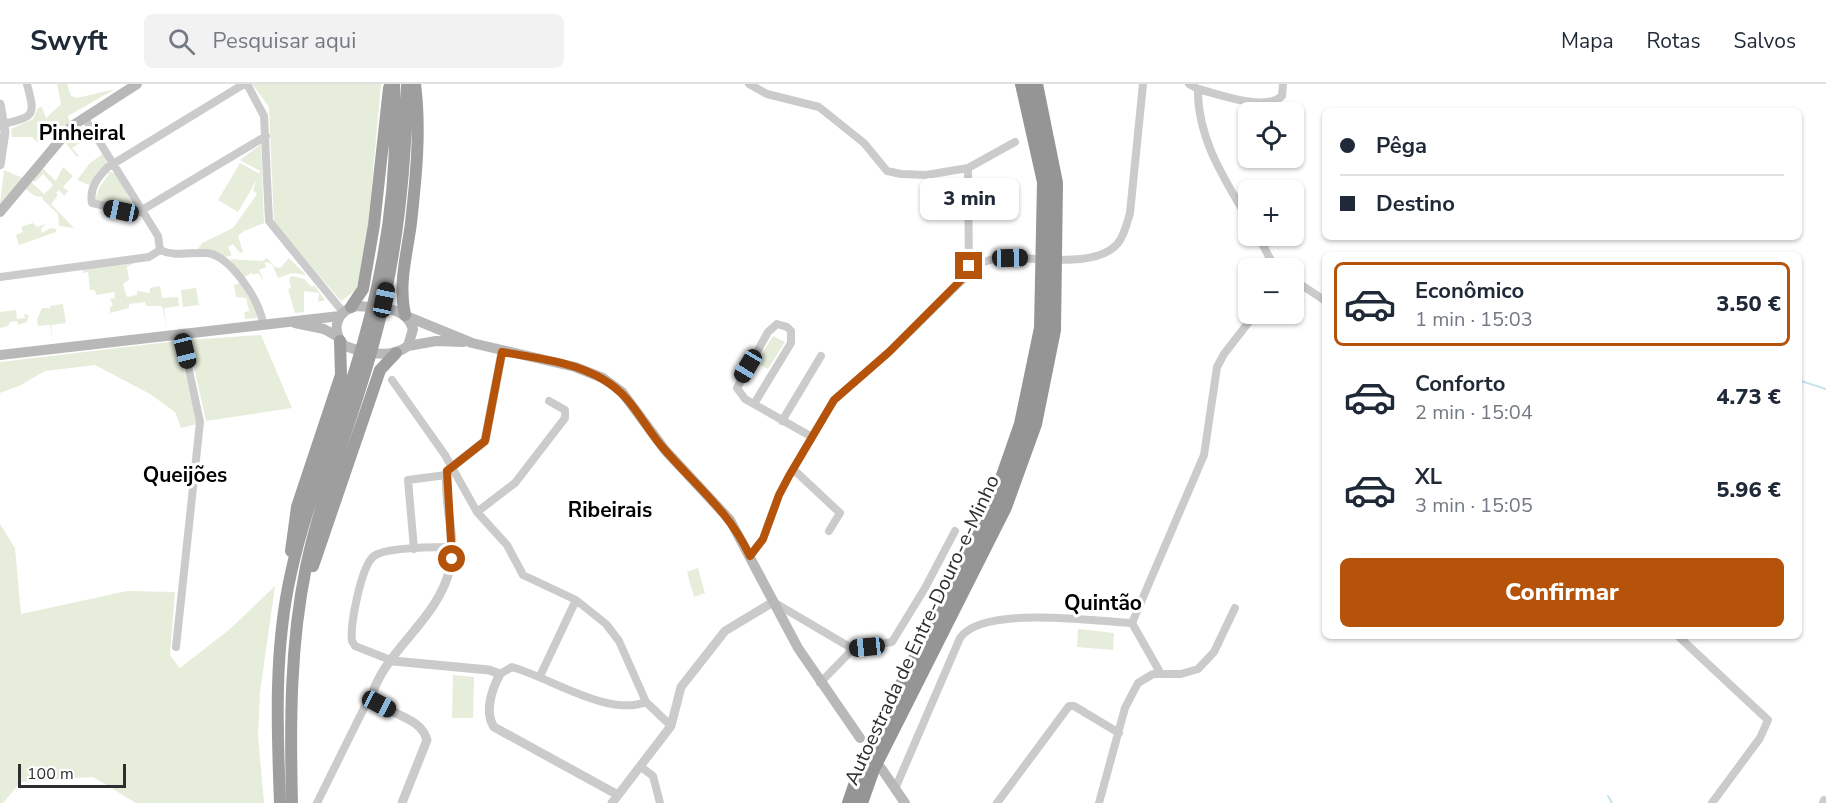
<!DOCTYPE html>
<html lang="pt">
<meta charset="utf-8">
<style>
:root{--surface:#fff;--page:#f2f2f3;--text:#1f2937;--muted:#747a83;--line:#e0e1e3;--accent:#b45309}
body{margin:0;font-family:"Nunito Sans",sans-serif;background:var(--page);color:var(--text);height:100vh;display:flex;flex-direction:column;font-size:22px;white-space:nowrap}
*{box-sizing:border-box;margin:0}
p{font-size:20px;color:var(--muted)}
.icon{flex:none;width:33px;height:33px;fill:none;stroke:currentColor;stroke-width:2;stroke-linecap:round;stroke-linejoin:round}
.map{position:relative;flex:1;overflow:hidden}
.sheet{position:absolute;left:1322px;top:168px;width:480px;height:387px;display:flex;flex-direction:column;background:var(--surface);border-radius:9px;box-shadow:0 2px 4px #0004}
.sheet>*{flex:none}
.banner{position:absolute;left:1322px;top:24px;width:480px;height:132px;border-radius:9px;box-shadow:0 2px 4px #0004;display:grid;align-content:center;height:132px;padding:0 18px;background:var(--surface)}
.controls{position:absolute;left:1238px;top:18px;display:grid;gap:12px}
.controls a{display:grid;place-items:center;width:66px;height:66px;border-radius:9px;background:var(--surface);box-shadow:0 2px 4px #0004;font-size:30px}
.scale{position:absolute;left:18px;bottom:15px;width:108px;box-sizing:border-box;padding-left:6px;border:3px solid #2e2e2e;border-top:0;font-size:16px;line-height:21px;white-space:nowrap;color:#2e2e2e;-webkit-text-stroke:4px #fff;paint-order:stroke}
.end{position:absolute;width:27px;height:27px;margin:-14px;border:8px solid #b45309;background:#fff;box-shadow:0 0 0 3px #fff}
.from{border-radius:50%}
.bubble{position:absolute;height:42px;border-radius:9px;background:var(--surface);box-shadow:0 2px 4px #0004;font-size:20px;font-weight:800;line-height:42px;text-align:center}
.car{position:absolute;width:18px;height:36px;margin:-18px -9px;border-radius:8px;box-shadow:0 0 4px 2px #0007;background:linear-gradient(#222 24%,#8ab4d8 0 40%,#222 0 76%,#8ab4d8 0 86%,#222 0)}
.banner b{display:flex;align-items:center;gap:21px;height:57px;font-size:22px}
.banner b+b{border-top:2px solid var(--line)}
.banner i{width:15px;height:15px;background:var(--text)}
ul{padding:10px 0 0;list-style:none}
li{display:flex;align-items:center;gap:18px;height:84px;margin:0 12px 9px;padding:0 6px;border:3px solid transparent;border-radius:9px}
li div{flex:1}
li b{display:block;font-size:22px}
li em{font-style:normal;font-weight:800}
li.active{border-color:var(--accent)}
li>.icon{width:54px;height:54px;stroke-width:1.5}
.primary-button{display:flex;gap:12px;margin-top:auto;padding:12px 18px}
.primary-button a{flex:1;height:69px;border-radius:9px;background:var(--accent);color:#fff;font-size:24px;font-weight:800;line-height:69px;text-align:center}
header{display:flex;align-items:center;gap:36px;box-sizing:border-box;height:84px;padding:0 30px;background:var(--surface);border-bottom:2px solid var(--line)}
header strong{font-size:28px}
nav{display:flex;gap:33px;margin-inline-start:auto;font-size:21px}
.search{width:420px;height:54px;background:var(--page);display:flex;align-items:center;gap:15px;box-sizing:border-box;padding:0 21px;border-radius:9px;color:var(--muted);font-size:22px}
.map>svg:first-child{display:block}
</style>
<header>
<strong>Swyft</strong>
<div class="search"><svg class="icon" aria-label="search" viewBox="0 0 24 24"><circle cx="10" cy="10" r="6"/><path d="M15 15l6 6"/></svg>Pesquisar aqui</div>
<nav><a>Mapa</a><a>Rotas</a><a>Salvos</a></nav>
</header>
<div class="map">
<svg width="1826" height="719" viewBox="0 0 1826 719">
<rect width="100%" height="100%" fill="#fff"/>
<path fill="#e7eddb" d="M57 0H67L71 12 77 14 115 5 68 32 70 38 61 48 49 41 45 46 42 45 41 46 46 54 43 58 40 56 38 59 32 53H12L11 45 33 35 38 24 42 23 46 34 61 20Z
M252 0H381L366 165 356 206 341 217 274 139 269 23Z
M79 43 86 44 91 52 72 64 79 72 77 73 64 57Z
M261 60 264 139 244 147 238 152 243 168 240 169 233 160 228 163 232 171 227 173 198 165 202 159 233 144 257 110 253 106 260 87 240 76Z
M103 70 107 79 89 101 77 96 90 79Z
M240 79 260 90 238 128 218 116Z
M41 83 56 97 63 83 73 92 63 103 68 107 64 112 59 106 56 109 58 111 51 120 74 144 59 142 58 130 42 115 43 113 35 112 24 104 30 97 44 110 53 101 43 90 35 98 31 95Z
M4 86 23 94 2 120H0Z
M108 88 115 89 133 121 131 126 98 117 97 119 93 114H96L99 104 109 90Z
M33 139 37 143 46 140 41 145 42 149 51 144 56 145V148L19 161 16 151 23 148 21 143Z
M267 174 275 183 280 184 289 174 306 191 292 189 278 194 272 180 265 178 266 183 259 186 264 197 258 189 253 191 252 189 242 194 230 175 262 177Z
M136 178 127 183 129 196 123 200 127 213 137 211V207L150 209V204L160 202 162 214 178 213 179 222 164 224 167 245 162 222H146L145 218 129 220V224L110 229V223L113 222 110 215 115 214 114 208 96 211 95 206H90L88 188 83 189V185Z
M292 192 304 195 312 203 314 201 325 216 318 218 319 209 304 207V228L295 229 288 205 291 204 289 194Z
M240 199 258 229 257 234 245 235 244 228 249 227 246 214 236 213 234 201Z
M196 204 199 221 183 223 181 206Z
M63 220 66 239 51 241 53 259 50 241 38 242 37 235 42 224H49L50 228V222Z
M16 226 17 235 25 234 24 230 29 231 27 238 18 241 17 237 10 238 8 242 0 244V228Z
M261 251 292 324 206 337 188 256Z
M773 252 785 258 768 285 756 279Z
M177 257 197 340 181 344 175 328 150 310 95 281 45 287 21 301 0 309V278Z
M0 440 15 464 21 530 127 507 175 508 170 571 180 584 230 545 275 502 260 608 258 651 264 719H136L93 693 21 698 3 719H0Z
M698 484 705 509 694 513 687 488Z
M1078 545 1114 549 1113 566 1077 563Z
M453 591 474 593 473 634H452Z"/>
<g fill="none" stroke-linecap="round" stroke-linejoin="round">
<path stroke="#c6e3ee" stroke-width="2" d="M1798 296 1826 305
M1608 712 1612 719"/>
<path stroke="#cbcbcb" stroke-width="8" d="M244 0 108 83C98 93 89 104 92 119L137 129 266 52
M247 0 264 32 269 137 343 228
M749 0 767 10 819 23 864 59 887 87 901 90 926 91 968 84
M1189 0 1198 5C1197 53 1224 95 1248 135
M1198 5C1219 10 1265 28 1282 12L1283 0
M84 33 158 152 160 166
M4 40C36 32 35 31 27 0
M1258 152 1275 184
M160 166C175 173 191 168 207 169 231 172 259 216 263 239
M969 188 968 84 1015 58
M0 193 149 173 160 166
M1293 200 1303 202 1324 216
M392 296 445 371 477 428 507 461 523 491 576 516 606 540 619 557 646 618 671 642
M754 320 791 259V247L787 243 777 240 768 248 737 304 745 315 812 353
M782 337 821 272
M793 385 840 429 829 447
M477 428 515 399 565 334V326L549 317
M414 465 408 396 446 391
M750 472 763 455 779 411 789 392 834 316 889 268 979 180C986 177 994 174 1001 174 1033 172 1096 186 1118 159 1125 150 1127 139 1130 129L1143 0
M775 519 853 565 892 558 925 504 955 447
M1132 539 1204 371 1217 283 1224 270 1255 230
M1132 539 1161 590
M1678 552 1768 636 1760 654 1712 719
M176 563 200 338 181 249
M393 577 355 562 352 557C350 541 361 482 374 472 386 463 436 463 452 463
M500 590 512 583C551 594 608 633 646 618
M540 592 576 516
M820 599 853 565
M641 683 653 692 660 719
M895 705 960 554C982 521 1094 537 1132 539
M317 719 366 620 375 615
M997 719 1069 622H1074L1119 649
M1099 719 1125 624 1138 599 1153 590H1181L1198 585 1214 568 1235 524
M1823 719 1824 716"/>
<path stroke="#cbcbcb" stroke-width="9" d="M0 20 5 48 0 81
M393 577 489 586 500 590C492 605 484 628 494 643L618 711
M402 719 427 656C420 630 385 633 373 611L374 605C391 562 439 533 450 484 457 452 443 419 447 387L485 357 502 268
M612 719 671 642 681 603 725 547 773 518"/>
<path stroke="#b8b8b8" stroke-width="10" d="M0 128 72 42 137 0
M357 222C378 224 406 221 413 245L408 262C391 275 364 269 345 262 330 247 336 226 357 222Z
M406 232 472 259 575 283 603 294 622 308 665 366 730 436 798 564 860 654
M295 239 324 245 338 253
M408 262 436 257 463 258
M0 271 340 232
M881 684 905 719"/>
<path stroke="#9e9e9e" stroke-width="12" d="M351 223 363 205 374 141 389 4
M405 231C398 200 407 170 411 139 416 93 421 46 415 0
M291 467 297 423 341 291 340 257
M313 482 380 286 396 269
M280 719C277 642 274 564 291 489 306 420 334 353 355 286 384 194 400 96 394 0
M292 719C290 640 290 561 306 483 322 407 353 336 373 261 397 175 406 89 407 0"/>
<path stroke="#959595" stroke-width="14" d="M849 719 863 678 993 420 1021 340 1041 244 1044 98 1022 0
M861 719 873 685 1005 423 1035 340 1054 246 1056 99 1036 0"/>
</g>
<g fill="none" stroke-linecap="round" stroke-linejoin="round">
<path stroke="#b45309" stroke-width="8" d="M452 475 447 387 485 357 502 268C536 274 575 278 604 296 632 312 643 341 664 365 696 402 728 426 750 472L763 455 779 411 789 392 834 316 889 268 969 188V182"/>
</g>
<g text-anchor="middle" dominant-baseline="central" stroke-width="6" stroke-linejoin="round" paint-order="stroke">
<g font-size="20" fill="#2e2e2e" stroke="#fff">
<text transform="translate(922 546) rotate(-65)">Autoestrada de Entre-Douro-e-Minho</text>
</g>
<g font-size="21" font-weight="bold" fill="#000" stroke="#fff">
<text x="82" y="49">Pinheiral</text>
<text x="185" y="391">Queijões</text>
<text x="610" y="426">Ribeirais</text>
<text x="1103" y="519">Quintão</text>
</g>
</g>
</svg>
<div class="controls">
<a><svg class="icon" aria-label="locate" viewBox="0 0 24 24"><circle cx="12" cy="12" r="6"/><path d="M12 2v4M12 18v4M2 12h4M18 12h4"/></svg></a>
<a>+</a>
<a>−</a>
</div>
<div class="scale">100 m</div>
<i class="end from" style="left:452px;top:475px"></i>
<i class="end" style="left:969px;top:182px"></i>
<div class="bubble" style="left:920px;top:94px;width:99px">3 min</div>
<i class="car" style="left:121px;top:127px;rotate:282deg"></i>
<i class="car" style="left:1010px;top:174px;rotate:89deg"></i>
<i class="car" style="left:384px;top:216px;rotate:12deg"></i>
<i class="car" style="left:185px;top:267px;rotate:166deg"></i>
<i class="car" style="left:748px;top:282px;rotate:211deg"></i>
<i class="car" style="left:867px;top:563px;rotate:264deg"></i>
<i class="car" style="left:379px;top:620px;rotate:118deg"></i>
<div class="banner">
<b><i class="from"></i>Pêga</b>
<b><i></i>Destino</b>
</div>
<section class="sheet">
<ul>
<li class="active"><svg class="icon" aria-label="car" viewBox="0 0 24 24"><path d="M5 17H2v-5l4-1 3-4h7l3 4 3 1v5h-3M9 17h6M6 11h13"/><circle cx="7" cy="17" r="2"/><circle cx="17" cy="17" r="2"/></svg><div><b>Econômico</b><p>1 min · 15:03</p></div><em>3.50 €</em></li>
<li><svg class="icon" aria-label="car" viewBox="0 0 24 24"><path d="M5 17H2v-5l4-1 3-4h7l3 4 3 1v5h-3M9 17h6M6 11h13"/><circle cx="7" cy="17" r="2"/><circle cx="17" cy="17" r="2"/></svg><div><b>Conforto</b><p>2 min · 15:04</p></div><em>4.73 €</em></li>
<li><svg class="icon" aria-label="car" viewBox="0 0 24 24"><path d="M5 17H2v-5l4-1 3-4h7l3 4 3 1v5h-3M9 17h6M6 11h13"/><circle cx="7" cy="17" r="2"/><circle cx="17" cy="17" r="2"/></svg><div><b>XL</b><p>3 min · 15:05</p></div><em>5.96 €</em></li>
</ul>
<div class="primary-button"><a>Confirmar</a></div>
</section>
</div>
